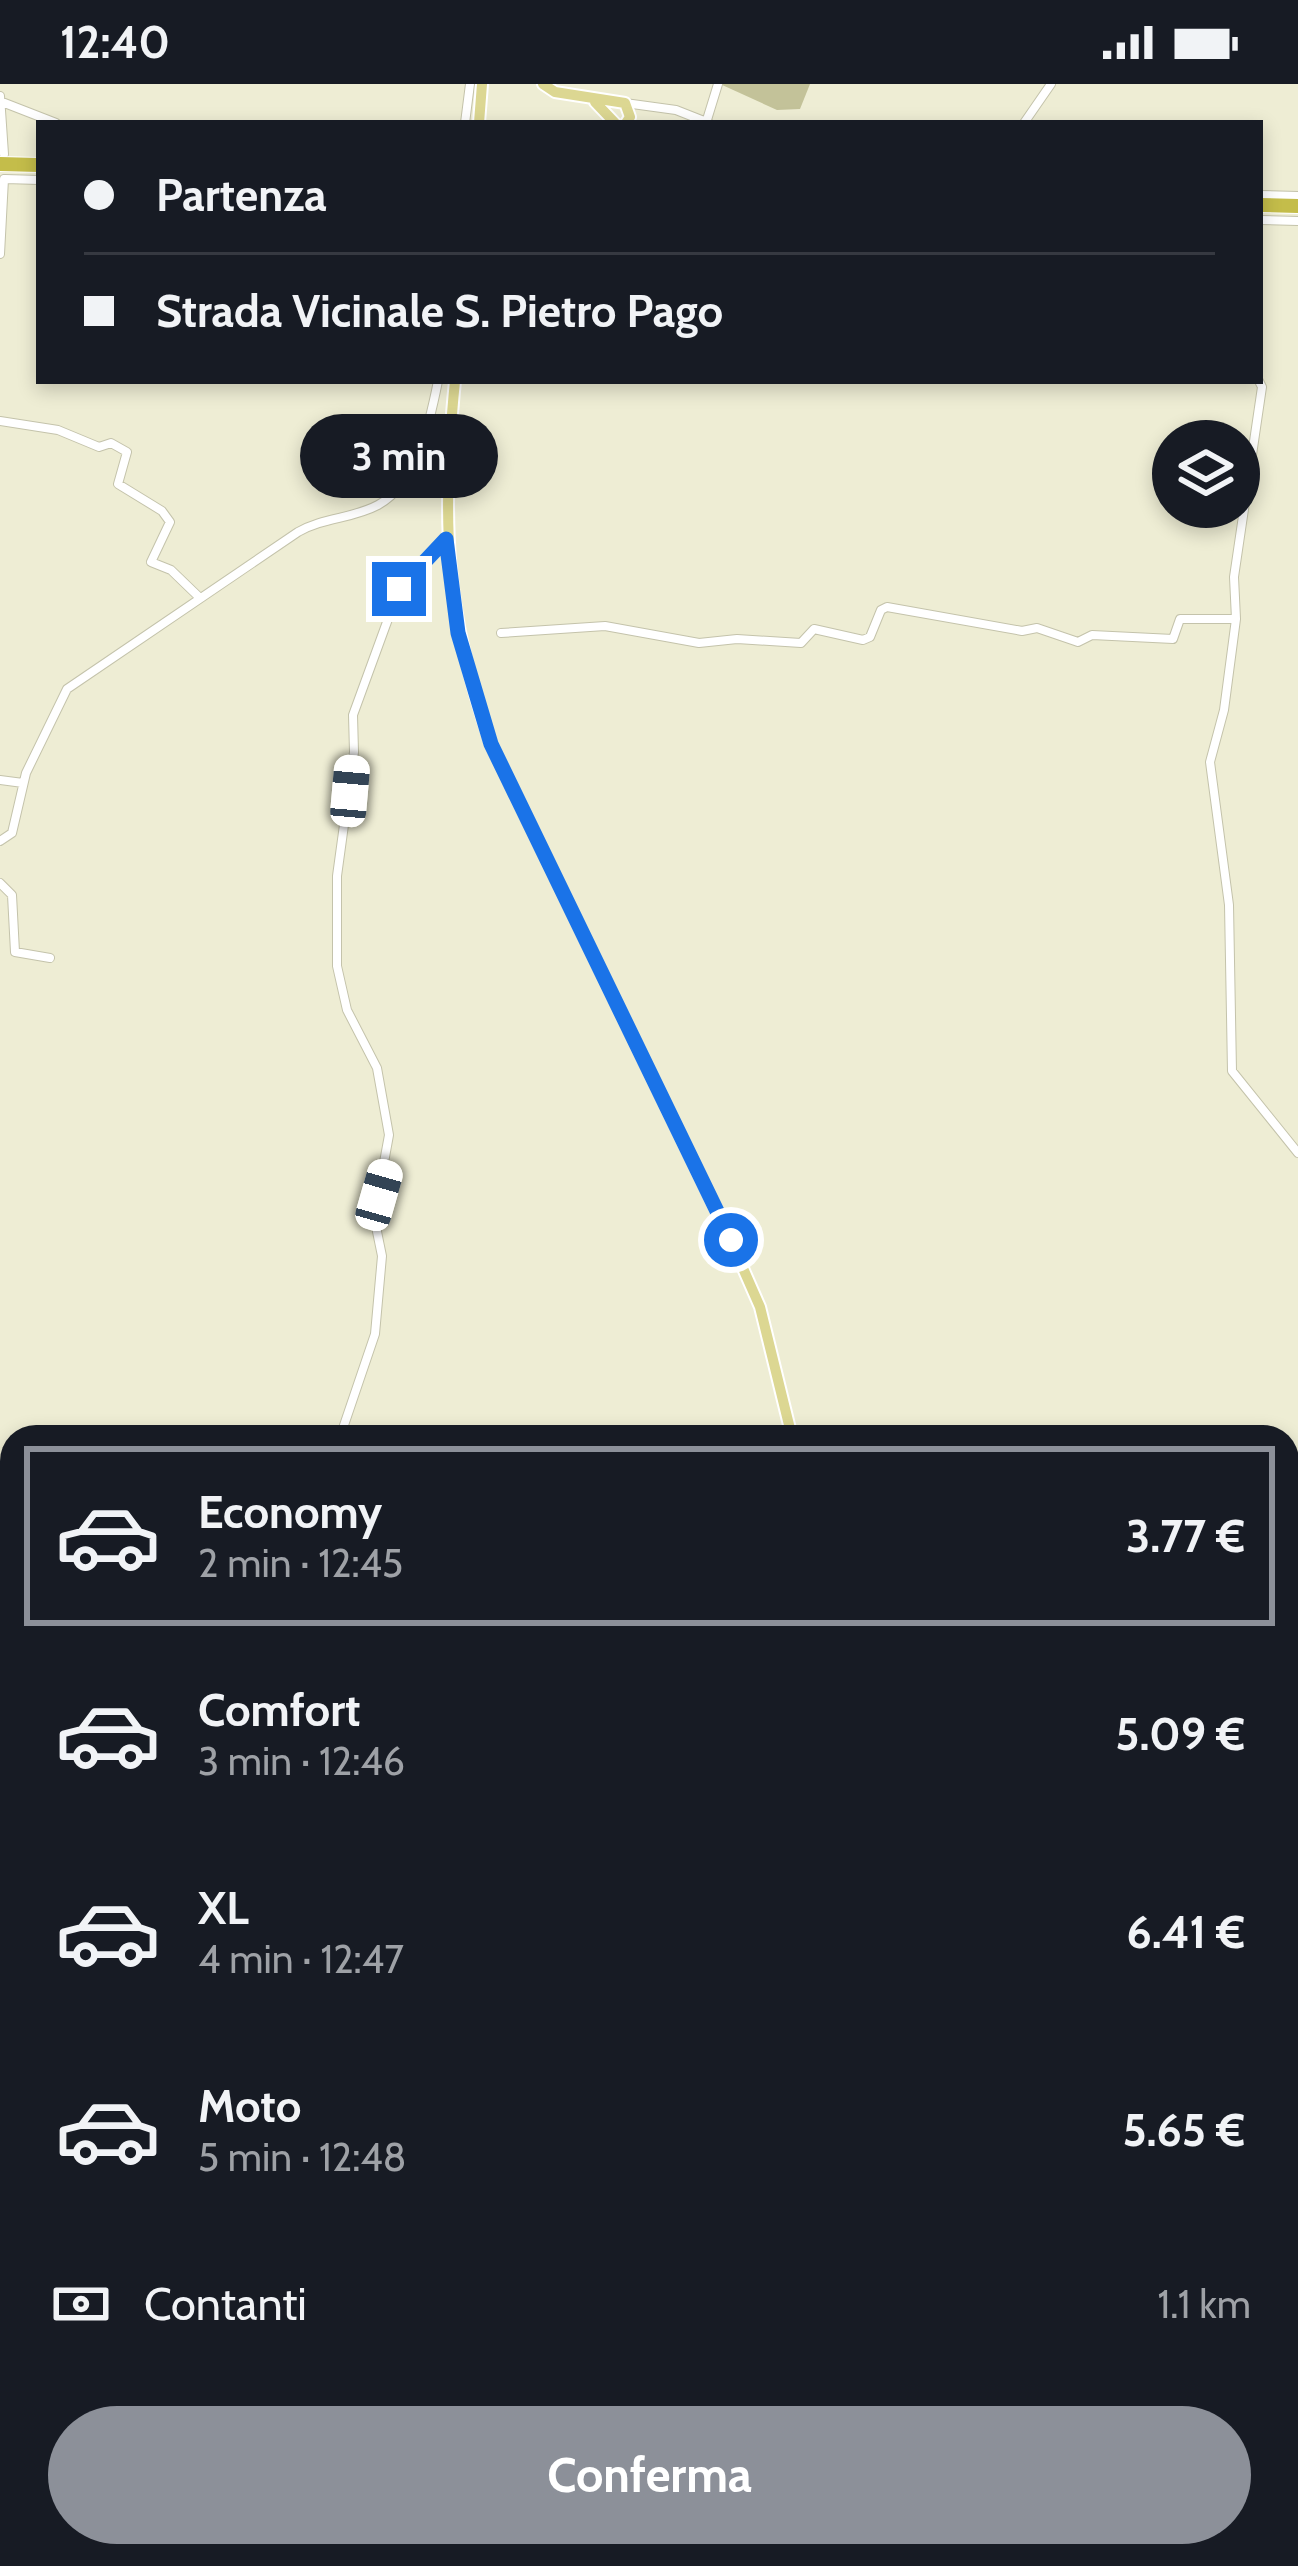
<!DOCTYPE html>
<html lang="it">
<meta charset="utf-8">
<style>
:root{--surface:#171b24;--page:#242831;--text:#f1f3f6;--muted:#9ea1a6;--line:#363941;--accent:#8c9099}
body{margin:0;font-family:Cabin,sans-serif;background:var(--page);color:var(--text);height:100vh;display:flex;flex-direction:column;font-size:45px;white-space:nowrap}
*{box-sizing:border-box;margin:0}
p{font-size:39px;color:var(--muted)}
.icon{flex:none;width:66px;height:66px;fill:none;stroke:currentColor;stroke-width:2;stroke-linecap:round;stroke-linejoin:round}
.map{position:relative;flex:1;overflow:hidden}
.details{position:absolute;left:0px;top:1341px;width:1299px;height:1143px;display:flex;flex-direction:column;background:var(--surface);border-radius:36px 36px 0 0;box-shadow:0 6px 18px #0003}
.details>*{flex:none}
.top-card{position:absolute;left:36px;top:36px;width:1227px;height:264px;border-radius:0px;box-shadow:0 6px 18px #0003;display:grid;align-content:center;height:264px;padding:0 48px;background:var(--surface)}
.fabs{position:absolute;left:1152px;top:336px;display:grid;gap:24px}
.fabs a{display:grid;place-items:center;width:108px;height:108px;border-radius:50%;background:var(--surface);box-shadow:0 6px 18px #0003;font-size:60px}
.end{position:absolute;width:54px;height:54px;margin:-27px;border:15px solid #1a73e8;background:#fff;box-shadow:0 0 0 6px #fff}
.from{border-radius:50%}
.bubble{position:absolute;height:84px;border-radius:42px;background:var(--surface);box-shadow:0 6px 18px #0003;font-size:39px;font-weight:700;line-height:84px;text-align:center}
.car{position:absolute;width:36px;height:72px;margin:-36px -18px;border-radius:15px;box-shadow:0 0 9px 3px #0007;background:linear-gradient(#fff 24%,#345 0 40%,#fff 0 76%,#345 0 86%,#fff 0)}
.top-card b{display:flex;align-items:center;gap:42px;height:114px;font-size:45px}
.top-card b+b{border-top:3px solid var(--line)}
.top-card i{width:30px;height:30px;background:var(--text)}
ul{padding:21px 0 0;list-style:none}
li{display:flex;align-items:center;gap:36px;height:180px;margin:0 24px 18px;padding:0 24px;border:6px solid transparent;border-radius:0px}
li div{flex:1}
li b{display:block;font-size:45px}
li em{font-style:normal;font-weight:700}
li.current{border-color:var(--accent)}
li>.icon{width:108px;height:108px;stroke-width:1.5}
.pay{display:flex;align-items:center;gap:30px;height:132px;padding:0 48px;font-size:45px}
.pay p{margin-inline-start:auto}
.action{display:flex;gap:24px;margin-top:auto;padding:24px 48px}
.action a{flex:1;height:138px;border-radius:72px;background:var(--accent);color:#fff;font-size:48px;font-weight:700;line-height:138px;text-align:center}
.status{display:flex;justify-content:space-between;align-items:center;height:84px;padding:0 60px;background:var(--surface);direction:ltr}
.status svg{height:33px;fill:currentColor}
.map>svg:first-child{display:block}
</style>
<div class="status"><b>12:40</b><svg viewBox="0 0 49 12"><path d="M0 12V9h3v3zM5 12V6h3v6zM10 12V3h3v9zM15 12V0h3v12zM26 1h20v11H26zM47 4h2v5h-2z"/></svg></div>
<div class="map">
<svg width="1298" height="2482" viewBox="0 0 1298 2482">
<rect width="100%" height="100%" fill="#eeedd4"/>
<path fill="#c3c299" d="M720 0H810L800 25 777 26Z"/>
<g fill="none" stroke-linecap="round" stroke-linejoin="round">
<g stroke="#c4c3ab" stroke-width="10">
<path id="minor" d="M0 12 4 70
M2 18 56 39
M625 19 676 26 709 39
M465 39 470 0
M706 39 718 0
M1024 39 1051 0
M5 95 39 96
M1260 111 1298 112
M1260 136 1298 137
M0 170 4 95
M1259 297 1262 303 1234 493 1236 535 1224 626 1210 678 1229 821 1232 987 1298 1069
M0 337 58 346 99 363 111 359 127 368 118 400 162 427 170 438 151 478 171 486 200 514
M501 549 605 542 699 559 737 555 801 559 814 545 863 556 870 553 881 526 887 523 1022 547 1037 544 1078 558 1092 551 1173 555 1180 535H1236
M0 696 23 699
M0 757 12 749 26 689 67 605 298 448C324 433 352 435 378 421 417 400 430 337 438 297
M0 799 12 811 15 868 50 874
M340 1353 375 1250 382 1172 374 1133 389 1051 377 984 347 926 337 882V792L354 668 353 631 399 505 446 455
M1287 1658 1298 1662
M666 2472 686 2482
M170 2482V2472"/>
</g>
<g stroke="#fff" stroke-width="14">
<path id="major" d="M543 0 555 8 625 19
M595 18 615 39
M625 19 630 33 626 39
M479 39 482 0
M455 297C441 435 445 529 491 660L731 1157 760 1223 792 1353
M1179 2472 1183 2482"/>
</g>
<g stroke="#fff" stroke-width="16">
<path id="highway" d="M0 80 39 81
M1260 121 1298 122
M0 2143 12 2149
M727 2472 749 2482"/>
</g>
<use href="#minor" stroke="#fff" stroke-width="8"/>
<use href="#major" stroke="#dcd792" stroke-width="10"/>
<use href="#highway" stroke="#c4bd4a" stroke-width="14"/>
</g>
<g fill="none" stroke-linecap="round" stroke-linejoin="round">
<path stroke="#1a73e8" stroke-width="15" d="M399 505 446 455 458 549 491 660 731 1156"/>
</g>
</svg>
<div class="fabs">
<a><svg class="icon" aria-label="layers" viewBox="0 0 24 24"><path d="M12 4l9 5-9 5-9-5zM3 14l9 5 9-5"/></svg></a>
</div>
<i class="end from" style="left:731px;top:1156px"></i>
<i class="end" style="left:399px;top:505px"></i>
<div class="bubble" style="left:300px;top:330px;width:198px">3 min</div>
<i class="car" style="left:350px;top:707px;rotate:5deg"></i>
<i class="car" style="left:379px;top:1111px;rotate:16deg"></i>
<div class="top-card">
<b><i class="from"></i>Partenza</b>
<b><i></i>Strada Vicinale S. Pietro Pago</b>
</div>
<section class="details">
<ul>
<li class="current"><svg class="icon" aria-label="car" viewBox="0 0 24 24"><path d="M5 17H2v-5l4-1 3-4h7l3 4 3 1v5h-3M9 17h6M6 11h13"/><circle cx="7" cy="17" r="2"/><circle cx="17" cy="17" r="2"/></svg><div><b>Economy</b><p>2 min · 12:45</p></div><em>3.77 €</em></li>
<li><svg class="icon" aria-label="car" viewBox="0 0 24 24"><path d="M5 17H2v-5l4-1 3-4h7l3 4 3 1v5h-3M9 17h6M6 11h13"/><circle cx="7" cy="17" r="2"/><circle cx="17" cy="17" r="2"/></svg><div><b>Comfort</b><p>3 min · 12:46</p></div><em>5.09 €</em></li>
<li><svg class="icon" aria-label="car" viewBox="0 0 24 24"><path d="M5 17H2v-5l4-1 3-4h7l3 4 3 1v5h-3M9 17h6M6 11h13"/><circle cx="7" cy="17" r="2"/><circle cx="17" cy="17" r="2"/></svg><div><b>XL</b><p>4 min · 12:47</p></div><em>6.41 €</em></li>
<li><svg class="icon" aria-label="car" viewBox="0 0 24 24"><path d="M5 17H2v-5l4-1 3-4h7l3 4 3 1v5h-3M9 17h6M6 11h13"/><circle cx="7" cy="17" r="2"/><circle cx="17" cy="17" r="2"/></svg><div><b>Moto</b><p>5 min · 12:48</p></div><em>5.65 €</em></li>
</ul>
<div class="pay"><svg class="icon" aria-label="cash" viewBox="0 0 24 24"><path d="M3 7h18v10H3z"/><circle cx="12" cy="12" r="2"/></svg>Contanti<p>1.1 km</p></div>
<div class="action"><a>Conferma</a></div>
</section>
</div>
